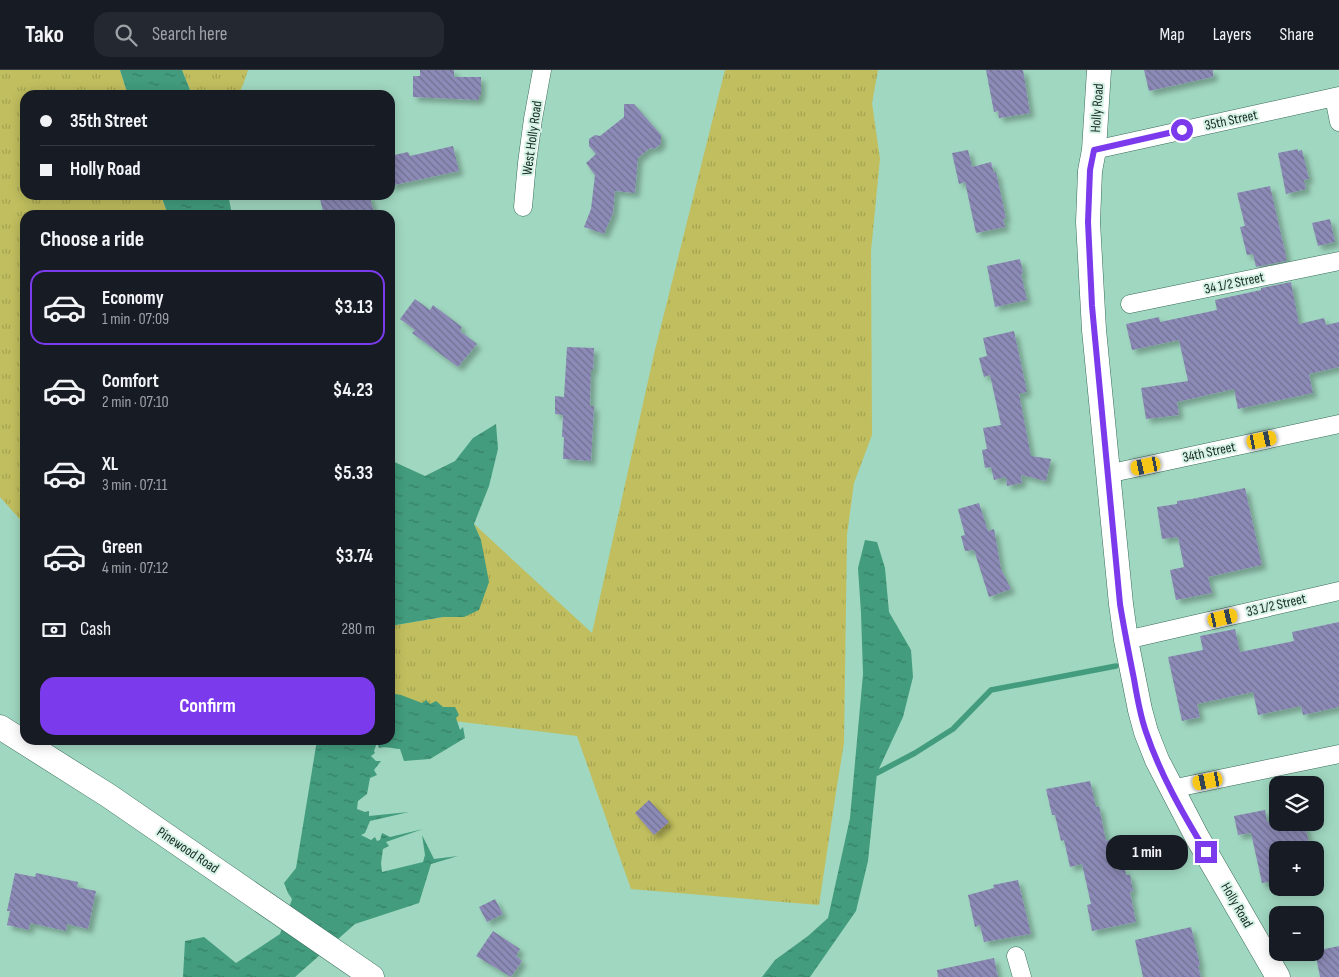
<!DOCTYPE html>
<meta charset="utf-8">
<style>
:root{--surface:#171b24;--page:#242831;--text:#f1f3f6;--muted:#9ea1a6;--line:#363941;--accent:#7c3aed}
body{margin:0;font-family:"Sofia Sans Condensed",sans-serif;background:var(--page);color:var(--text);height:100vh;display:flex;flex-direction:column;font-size:19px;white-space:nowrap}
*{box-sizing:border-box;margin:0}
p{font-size:16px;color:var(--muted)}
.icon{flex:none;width:28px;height:28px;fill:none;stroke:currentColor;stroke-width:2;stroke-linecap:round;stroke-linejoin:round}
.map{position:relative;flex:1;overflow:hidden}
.panel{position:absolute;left:20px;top:140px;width:375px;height:535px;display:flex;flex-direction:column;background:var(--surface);border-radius:15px;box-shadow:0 2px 12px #0003}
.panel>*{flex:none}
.banner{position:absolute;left:20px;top:20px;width:375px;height:110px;border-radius:15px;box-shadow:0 2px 12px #0003;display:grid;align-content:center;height:110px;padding:0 20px;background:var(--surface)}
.buttons{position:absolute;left:1269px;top:706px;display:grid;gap:10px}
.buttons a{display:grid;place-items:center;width:55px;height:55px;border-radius:10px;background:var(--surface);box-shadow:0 2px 12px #0003;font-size:25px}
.end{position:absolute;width:22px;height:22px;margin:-11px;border:6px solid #7c3aed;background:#fff;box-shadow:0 0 0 2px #fff}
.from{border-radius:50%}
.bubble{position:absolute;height:35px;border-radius:15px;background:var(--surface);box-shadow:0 2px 12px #0003;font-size:16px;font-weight:700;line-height:35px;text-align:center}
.car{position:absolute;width:15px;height:30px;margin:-15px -8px;border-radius:6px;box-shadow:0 0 4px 1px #0007;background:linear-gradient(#f5c518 24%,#345 0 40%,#f5c518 0 76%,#345 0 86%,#f5c518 0)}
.banner b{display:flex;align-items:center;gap:18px;height:48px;font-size:19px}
.banner b+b{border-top:1px solid var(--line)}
.banner i{width:12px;height:12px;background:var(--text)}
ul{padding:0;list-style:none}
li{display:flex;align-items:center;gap:15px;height:75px;margin:0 10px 8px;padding:0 10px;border:2px solid transparent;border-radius:15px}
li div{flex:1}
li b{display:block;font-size:19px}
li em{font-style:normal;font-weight:700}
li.on{border-color:var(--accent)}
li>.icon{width:45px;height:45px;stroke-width:1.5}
h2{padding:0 20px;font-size:22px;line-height:60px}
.pay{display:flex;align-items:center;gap:12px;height:55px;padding:0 20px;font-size:19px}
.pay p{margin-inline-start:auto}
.button{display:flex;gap:10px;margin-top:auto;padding:10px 20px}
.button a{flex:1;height:58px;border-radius:15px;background:var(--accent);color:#fff;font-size:20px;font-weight:700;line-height:58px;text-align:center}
header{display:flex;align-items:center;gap:30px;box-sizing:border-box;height:70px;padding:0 25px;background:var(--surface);border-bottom:1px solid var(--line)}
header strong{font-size:24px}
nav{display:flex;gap:28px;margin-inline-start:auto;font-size:18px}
.search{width:350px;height:45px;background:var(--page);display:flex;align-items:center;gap:12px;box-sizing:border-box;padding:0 18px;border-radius:15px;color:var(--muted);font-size:19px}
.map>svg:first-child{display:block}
</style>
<header>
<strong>Tako</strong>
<div class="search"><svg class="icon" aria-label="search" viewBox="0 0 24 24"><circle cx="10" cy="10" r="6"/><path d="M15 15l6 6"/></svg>Search here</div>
<nav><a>Map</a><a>Layers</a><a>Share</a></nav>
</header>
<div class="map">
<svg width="1339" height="907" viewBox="0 0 1339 907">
<defs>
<pattern id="grass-tufts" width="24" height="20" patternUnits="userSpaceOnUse" patternTransform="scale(1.25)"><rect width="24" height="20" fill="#c0be5e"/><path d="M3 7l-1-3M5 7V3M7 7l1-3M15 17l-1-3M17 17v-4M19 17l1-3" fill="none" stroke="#a4a351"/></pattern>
<pattern id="water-ripples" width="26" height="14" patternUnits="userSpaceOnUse" patternTransform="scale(1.25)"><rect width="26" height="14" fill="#429c7d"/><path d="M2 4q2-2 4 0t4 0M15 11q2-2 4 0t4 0" fill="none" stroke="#367f66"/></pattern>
<pattern id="building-back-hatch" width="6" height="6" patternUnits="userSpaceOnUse" patternTransform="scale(1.25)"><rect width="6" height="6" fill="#8c8ab6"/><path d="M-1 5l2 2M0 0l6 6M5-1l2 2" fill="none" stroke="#717193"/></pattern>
<filter id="shadow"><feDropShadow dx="4.5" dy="4.5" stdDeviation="2.5" flood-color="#0004"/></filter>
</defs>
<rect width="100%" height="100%" fill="#a0d7c0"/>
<path fill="url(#grass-tufts)" d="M0 0H120L128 25H25V125H161L168 145H25V455L0 427Z
M182 0H248L243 15 238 25H192Z
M725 0H878L872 33 880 89 871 181 872 365 854 413 847 465 844 673 837 716 819 835 631 819 577 666 437 649 390 632V556L443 547H464L481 470 474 454 592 563 654 284Z"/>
<path fill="url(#water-ripples)" d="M120 0H182L192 25H128Z
M161 125H233L229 129 232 145H168Z
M496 354 498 379 489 416 474 454 481 470 489 512 479 540 464 547H443L390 556V390L425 406 455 391 473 368Z
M865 470 877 472 885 498 889 542 911 580 913 607 903 647 877 703 868 791 856 841 810 907H762L775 890 808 866 828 848 850 748 863 604 861 543 858 498Z
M390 623 401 625 422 633 426 630 430 634 436 631 443 637H455L459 645 456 648 460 660 463 657 465 668 430 689 404 691 400 679C393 679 386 676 379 678L377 673 374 681 375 683 371 686 376 691H381L374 700 377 705 370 708 367 724 358 731 357 739 365 742 369 741V746L409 742 370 751 365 763 361 765 371 770 375 767 377 771 380 770 382 763 390 767 423 759 386 772 389 776 383 779 381 793 382 802 423 792 425 785 422 765 434 789 458 786 431 794 419 833 355 854 295 907H183L185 871 204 867 236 893 280 864 292 829 288 823 284 813 296 798 317 670H390Z"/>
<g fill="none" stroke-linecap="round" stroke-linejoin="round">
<path stroke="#429c7d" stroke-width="5.5" d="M877 703 915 683 953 659 991 620 1116 596"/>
</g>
<path fill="url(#building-back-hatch)" filter="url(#shadow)" d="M420 0H454V7H481V25H479V30L413 27V6H420Z
M986 0H1023L1030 43 999 48 998 41 994 42Z
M1144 0H1213V7L1149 21Z
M624 34H634L661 65V74L654 79 650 78 638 88 635 123 615 121 613 143 604 164 584 157 591 139 595 105 586 93 596 84 589 76V69L595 65 600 66 624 47Z
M453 76 459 101 390 116V86L408 82 410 86Z
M1298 79V81L1302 80 1309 109 1304 110 1306 119 1286 124 1278 83Z
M968 80 972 97 991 92 994 103 996 102 1006 148 1003 149 1005 157 976 163 965 112 959 114 952 83Z
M1270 116 1286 186V191L1256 197 1253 184 1247 185 1240 157 1245 156 1237 123Z
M319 125H369L374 142 361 145H324Z
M1330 149 1335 172 1318 176 1312 153Z
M1020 189 1023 203 1021 204 1027 230 995 237 987 196Z
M1291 212 1299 254 1324 248 1326 255 1339 252V297L1309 304 1313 323 1238 339 1234 319 1177 332 1179 345 1146 349 1141 318 1188 311 1179 270 1132 280 1126 254 1159 247 1160 252 1217 240 1215 230 1261 220V218Z
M415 229 430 240 433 235 462 257 460 261 477 274 458 297 412 263 415 260 400 249Z
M1014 261 1027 322 1019 324 1031 386 1051 389 1046 411 1021 405 1022 413 1007 416 1006 407 994 410 991 397 985 398 982 380 987 379 983 358 1001 355 990 305 984 307 979 288 987 286 983 268Z
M567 277 594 278 593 300H591L590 336H594L591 391 563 389 564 367H562L563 345 555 344V326L564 327Z
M1245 418 1262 495 1208 507 1212 523 1176 530 1170 500 1184 497 1178 467 1162 469 1157 437 1177 434V431L1192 429Z
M979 433 988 461 994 459 1001 499 1011 519 989 527 974 480 965 481 961 466 965 465 958 439Z
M1339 552V637L1303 645 1301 636 1258 645 1253 622 1197 634 1200 647 1182 651 1168 587 1203 580 1200 566 1235 559 1240 582 1294 571 1292 562Z
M1090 711 1096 737 1099 736 1106 771 1110 770 1116 800 1125 798 1126 805H1130L1133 821 1130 822 1136 852 1092 861 1087 835 1091 834 1082 794 1070 797 1064 770 1061 771 1055 745H1052L1046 719Z
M649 730 669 752 654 765 635 743Z
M1265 740 1267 752H1304L1309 773 1274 781 1278 800V810L1262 813 1251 763 1238 765 1234 746Z
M15 803 35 807 36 803 78 812 77 817 96 821 88 859 67 854 66 861 30 853 29 860 7 855 10 841H7Z
M1018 810 1031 864 984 872 980 855 975 857 968 825 994 818 993 815Z
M495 829 503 844 487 852 479 837Z
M1191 857 1200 895 1198 896 1201 907H1143L1135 870Z
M493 861 520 879 516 886 522 891 511 907 476 886Z
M1339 876V907H1320L1315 881Z
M994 888 998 907H938L937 900Z"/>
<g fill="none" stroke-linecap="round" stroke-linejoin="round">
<g stroke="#376c59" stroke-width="19">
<path id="street" d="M1334 27 1339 52
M1094 80 1339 26
M523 137 527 93 533 49 542 0
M1130 234 1339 191
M1107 404 1339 354
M1126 570 1339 521
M1171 719 1339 684
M1016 886 1022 907"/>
</g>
<g stroke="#376c59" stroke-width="25">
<path id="secondary" d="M1099 0 1094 80 1090 101 1088 152 1094 260 1121 534 1126 570 1140 640 1146 662 1157 690 1197 767 1278 907
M0 657 109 726 372 907"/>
</g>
<use href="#street" stroke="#fff" stroke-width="18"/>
<use href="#secondary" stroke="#fff" stroke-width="24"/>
</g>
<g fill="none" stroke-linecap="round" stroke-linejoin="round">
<path stroke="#7c3aed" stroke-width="6" d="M1182 60 1094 80 1090 100 1088 152 1092 236 1120 534C1124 559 1129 584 1134 609 1137 627 1140 645 1146 662 1160 704 1183 744 1206 782"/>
</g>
<g text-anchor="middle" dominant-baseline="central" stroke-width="4" stroke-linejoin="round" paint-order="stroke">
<g font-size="14" fill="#12281f" stroke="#d6f1e5">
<text transform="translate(1097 38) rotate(-86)">Holly Road</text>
<text transform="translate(1231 50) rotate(-12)">35th Street</text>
<text transform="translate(532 68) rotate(-82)">West Holly Road</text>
<text transform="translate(1234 213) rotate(-12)">34 1/2 Street</text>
<text transform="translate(1209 382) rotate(-12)">34th Street</text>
<text transform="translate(1276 535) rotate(-13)">33 1/2 Street</text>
<text transform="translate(188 780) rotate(34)">Pinewood Road</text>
<text transform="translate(1237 835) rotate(60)">Holly Road</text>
</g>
</g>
</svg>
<div class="buttons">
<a><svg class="icon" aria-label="layers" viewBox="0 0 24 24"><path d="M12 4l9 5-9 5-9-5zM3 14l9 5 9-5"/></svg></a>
<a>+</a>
<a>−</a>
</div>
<i class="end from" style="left:1182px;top:60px"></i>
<i class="end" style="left:1206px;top:782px"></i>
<div class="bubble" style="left:1106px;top:765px;width:82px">1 min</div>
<i class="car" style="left:1262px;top:370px;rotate:78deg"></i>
<i class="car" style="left:1146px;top:396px;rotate:258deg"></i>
<i class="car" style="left:1223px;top:548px;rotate:77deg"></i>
<i class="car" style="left:1208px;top:711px;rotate:259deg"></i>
<div class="banner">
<b><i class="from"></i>35th Street</b>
<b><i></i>Holly Road</b>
</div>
<section class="panel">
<h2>Choose a ride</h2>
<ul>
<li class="on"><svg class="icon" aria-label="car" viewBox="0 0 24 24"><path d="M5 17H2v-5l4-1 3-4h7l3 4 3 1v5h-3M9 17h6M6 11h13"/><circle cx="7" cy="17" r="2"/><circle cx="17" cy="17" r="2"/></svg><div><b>Economy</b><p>1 min · 07:09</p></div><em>$3.13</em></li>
<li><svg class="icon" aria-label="car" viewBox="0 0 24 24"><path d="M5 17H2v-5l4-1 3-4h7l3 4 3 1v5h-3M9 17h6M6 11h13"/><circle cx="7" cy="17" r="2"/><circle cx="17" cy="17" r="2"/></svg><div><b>Comfort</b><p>2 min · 07:10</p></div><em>$4.23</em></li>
<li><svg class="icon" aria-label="car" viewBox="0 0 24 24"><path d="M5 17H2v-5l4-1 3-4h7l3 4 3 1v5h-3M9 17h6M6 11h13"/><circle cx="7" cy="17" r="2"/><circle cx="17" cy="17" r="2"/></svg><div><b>XL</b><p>3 min · 07:11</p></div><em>$5.33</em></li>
<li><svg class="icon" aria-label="car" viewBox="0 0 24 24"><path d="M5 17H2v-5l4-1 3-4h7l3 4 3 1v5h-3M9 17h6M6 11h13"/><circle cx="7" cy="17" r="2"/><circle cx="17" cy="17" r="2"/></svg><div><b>Green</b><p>4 min · 07:12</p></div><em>$3.74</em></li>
</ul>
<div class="pay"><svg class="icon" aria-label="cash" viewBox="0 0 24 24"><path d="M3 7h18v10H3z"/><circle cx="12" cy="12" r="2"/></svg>Cash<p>280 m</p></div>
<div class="button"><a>Confirm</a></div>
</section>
</div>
